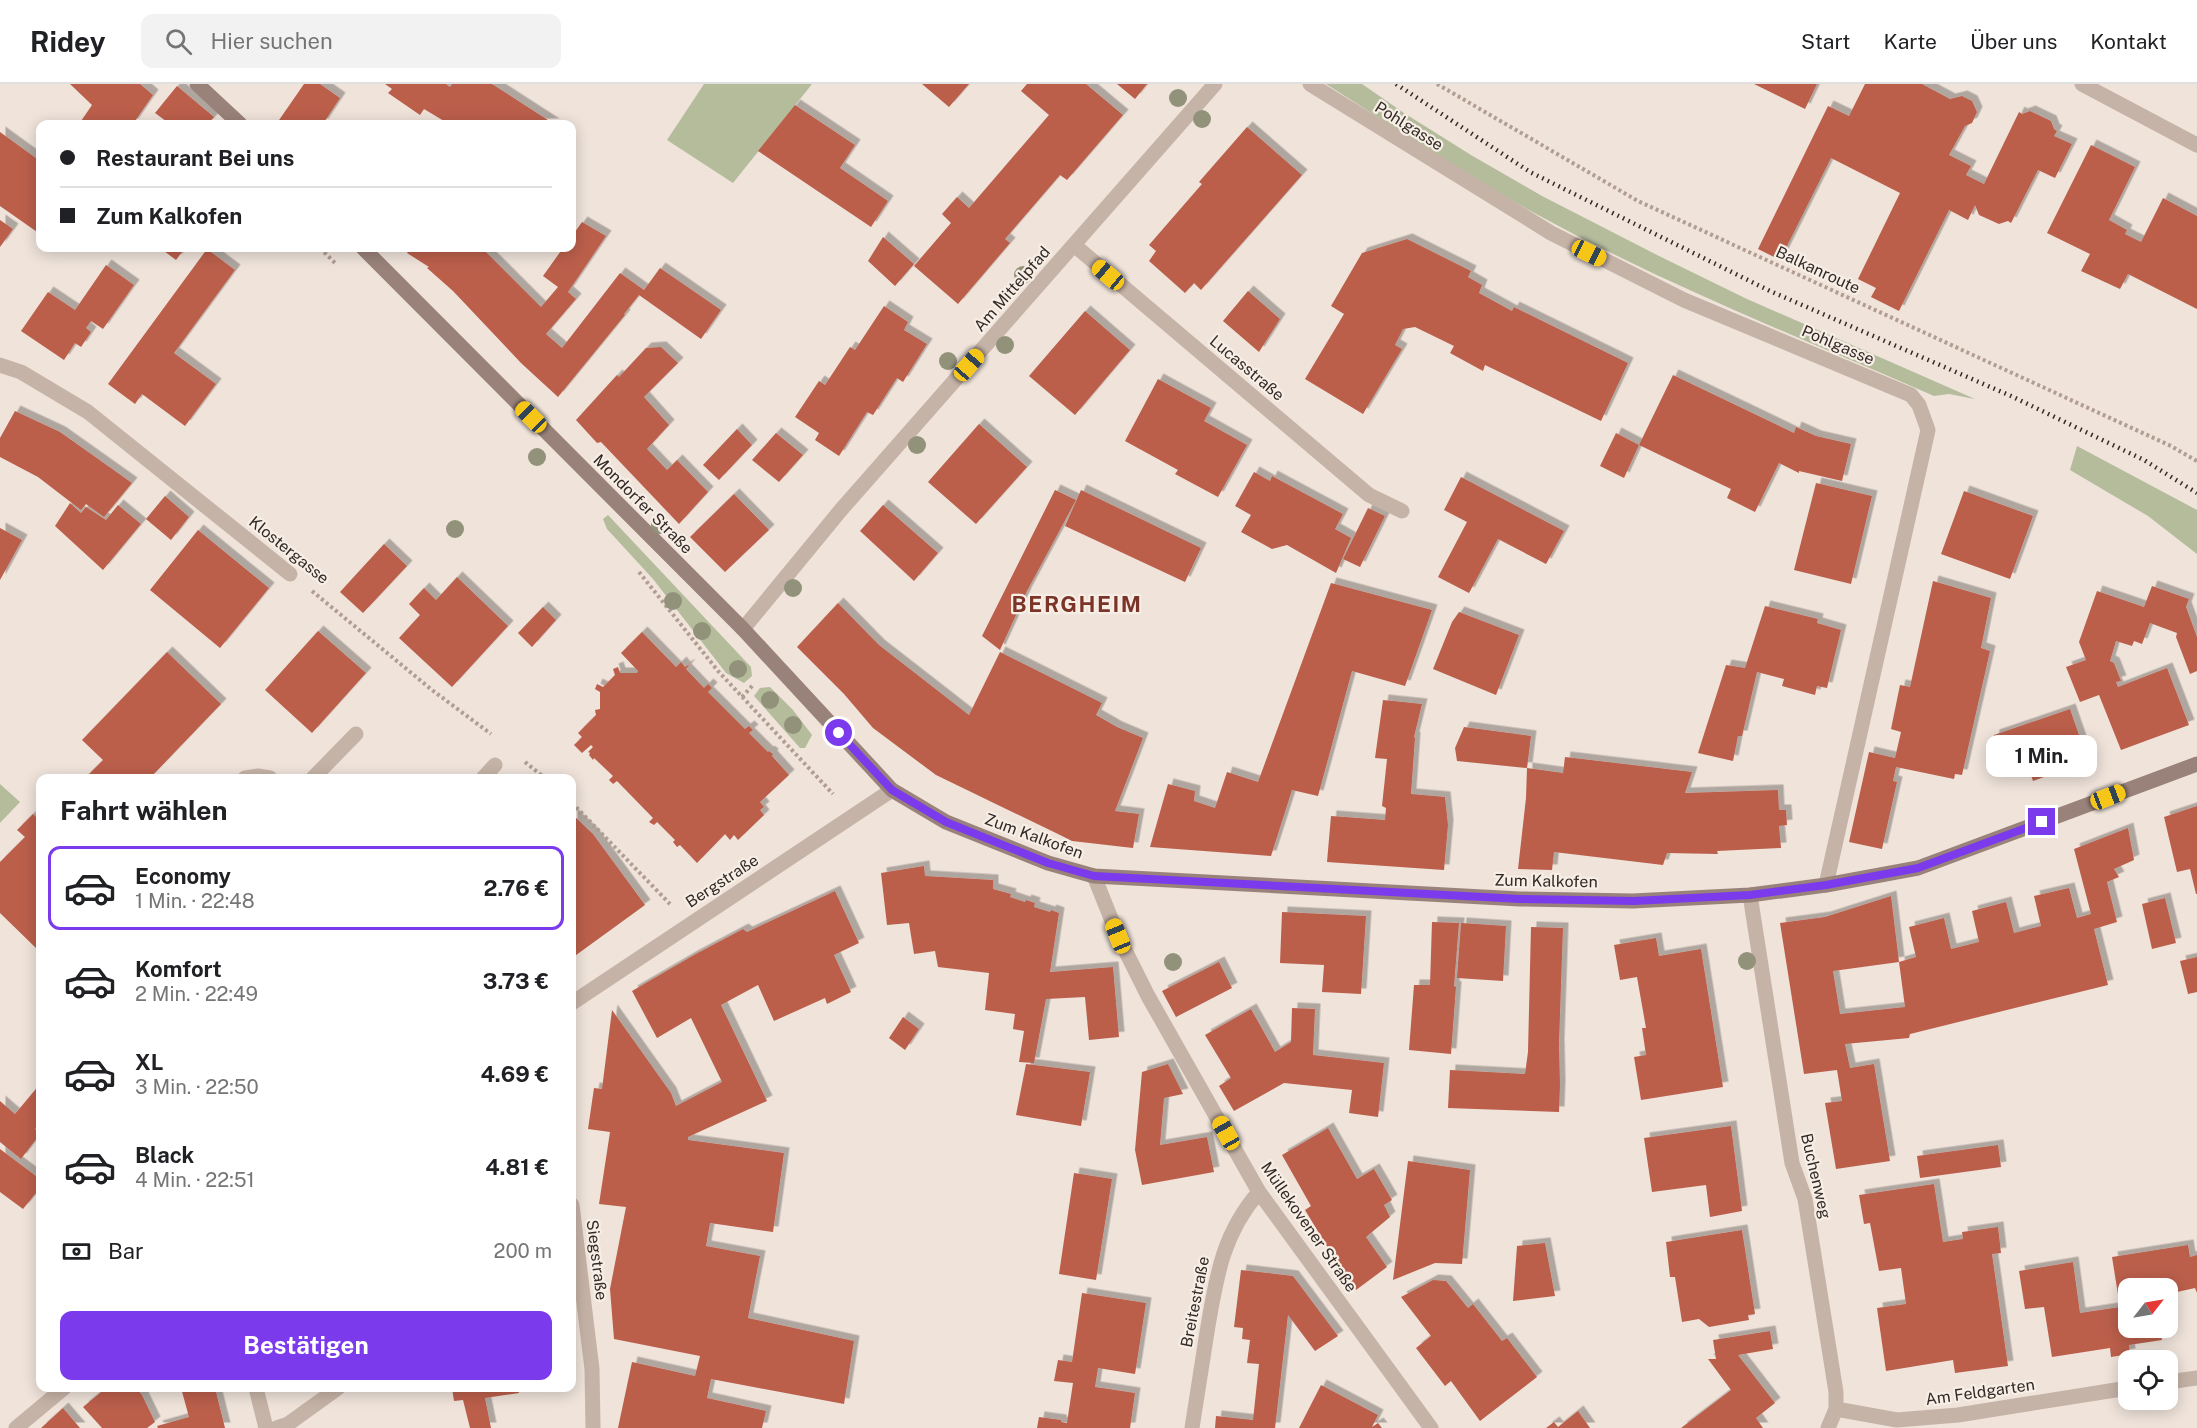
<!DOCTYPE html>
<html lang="de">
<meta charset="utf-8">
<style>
:root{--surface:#fff;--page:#f2f2f2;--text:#202124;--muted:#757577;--line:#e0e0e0;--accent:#7c3aed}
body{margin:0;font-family:"Public Sans",sans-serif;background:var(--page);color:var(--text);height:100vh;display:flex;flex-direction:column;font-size:22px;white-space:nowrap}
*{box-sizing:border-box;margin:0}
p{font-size:20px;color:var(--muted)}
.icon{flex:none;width:33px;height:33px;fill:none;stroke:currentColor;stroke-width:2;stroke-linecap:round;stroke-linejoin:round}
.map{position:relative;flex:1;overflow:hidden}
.drawer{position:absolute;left:36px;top:690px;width:540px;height:618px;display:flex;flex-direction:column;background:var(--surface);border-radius:12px;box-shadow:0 3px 15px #0003}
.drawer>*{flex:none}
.top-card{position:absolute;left:36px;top:36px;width:540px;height:132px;border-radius:12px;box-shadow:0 3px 15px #0003;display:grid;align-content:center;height:132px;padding:0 24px;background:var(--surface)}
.needle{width:39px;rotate:59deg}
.buttons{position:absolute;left:2118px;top:1194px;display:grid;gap:12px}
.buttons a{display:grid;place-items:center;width:60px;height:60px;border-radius:12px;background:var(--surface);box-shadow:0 3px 15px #0003;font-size:30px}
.end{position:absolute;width:27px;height:27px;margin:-14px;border:8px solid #7c3aed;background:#fff;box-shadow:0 0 0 3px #fff}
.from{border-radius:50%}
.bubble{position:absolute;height:42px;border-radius:12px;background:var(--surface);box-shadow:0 3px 15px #0003;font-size:20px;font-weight:700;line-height:42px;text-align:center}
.car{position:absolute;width:18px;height:36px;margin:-18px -9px;border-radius:8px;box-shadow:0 0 4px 2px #0007;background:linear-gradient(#f5c518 24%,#345 0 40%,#f5c518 0 76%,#345 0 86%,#f5c518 0)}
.top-card b{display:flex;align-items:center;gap:21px;height:57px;font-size:22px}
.top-card b+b{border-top:2px solid var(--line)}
.top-card i{width:15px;height:15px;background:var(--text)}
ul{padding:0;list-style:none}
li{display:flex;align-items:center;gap:18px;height:84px;margin:0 12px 9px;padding:0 12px;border:3px solid transparent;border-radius:12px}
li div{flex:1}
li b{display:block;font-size:22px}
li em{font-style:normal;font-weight:700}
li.current{border-color:var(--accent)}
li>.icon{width:54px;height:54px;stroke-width:1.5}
h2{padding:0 24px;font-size:27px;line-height:72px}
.pay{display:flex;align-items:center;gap:15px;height:66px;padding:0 24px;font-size:22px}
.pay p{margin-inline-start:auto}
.cta{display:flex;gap:12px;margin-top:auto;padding:12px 24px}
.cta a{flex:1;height:69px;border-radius:12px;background:var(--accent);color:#fff;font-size:24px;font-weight:700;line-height:69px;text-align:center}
header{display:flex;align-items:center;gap:36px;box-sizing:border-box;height:84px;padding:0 30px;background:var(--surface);border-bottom:2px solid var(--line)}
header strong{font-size:28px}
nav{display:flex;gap:33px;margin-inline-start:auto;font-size:21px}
.search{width:420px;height:54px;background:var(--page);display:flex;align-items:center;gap:15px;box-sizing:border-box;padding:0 21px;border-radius:12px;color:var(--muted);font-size:22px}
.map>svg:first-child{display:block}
</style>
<header>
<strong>Ridey</strong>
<div class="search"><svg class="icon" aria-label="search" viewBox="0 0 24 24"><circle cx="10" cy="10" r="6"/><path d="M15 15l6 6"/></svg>Hier suchen</div>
<nav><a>Start</a><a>Karte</a><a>Über uns</a><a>Kontakt</a></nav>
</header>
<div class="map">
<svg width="2197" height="1344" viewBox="0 0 2197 1344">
<defs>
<filter id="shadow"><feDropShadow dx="5.5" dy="-5.5" stdDeviation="0" flood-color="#0004"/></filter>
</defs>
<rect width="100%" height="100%" fill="#efe3da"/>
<path fill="#b4bc9c" d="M704 0H812L733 99 667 56Z
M1326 0H1362L1404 29 1471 71 1542 112 1659 172 1747 215 1975 315 1949 310 1934 312C1801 254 1666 201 1538 131 1465 92 1396 44 1326 0Z
M2077 362 2197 426V470L2148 432 2070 386Z
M608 431 751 583 752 592 744 599 726 589 653 495 607 445 603 435Z
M770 603 793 626 812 651 805 664H800L754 612 760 604Z
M0 700 20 718 0 739Z"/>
<path fill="#bb5e4c" filter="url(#shadow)" d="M70 0H140L153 11 133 40H79L92 21Z
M304 0H320L340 14 323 40H278L277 39Z
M385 0H446L450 3 452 0H492L554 40H449L424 25 420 31 388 9 392 5Z
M922 0H969L949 23Z
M1027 0H1086L1123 31 1067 96 1060 91 1005 155 1010 159 958 220 914 182 951 139 942 130 957 113 969 124 1049 31 1021 7Z
M1117 0H1147L1135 15Z
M1754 0H1817L1805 25Z
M1865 0H1922L1950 15 1962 12 1972 17 1977 28 1972 39 1965 42 1949 71 1971 82 1966 91 1984 100 2019 28 2022 30 2030 27 2051 37 2054 45 2057 47 2054 52 2072 60 2055 94 2038 86 2011 139 2008 137 1999 140 1979 131 1975 121 1968 136 1949 126 1899 227 1871 213 1876 204 1858 195 1900 109 1831 74 1780 176 1758 165 1828 22 1849 32Z
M177 2 214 33 208 40H170L155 29Z
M795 21 855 61 840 84 888 117 871 143 758 67Z
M1247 43 1302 91 1201 206 1194 199 1185 209 1149 177 1156 167 1149 161 1202 100 1199 98Z
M0 48 40 77V150L0 122Z
M2091 61 2135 83 2109 136 2127 146 2125 150 2141 158 2163 114 2197 132V225L2128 190 2120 205 2081 187 2090 170 2047 149Z
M0 136 13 145 0 163Z
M582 138 606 152 568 208 576 215 546 250 562 264 620 189 644 206 660 184 721 226 701 255 639 211 624 230 625 231 558 313 521 279 453 207 427 184 429 183 407 169 411 164H482L541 223 558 203 543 192 563 164H572V152Z
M883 153 914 180 895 202 868 177Z
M1407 155 1471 187 1468 193 1482 201 1479 209 1512 227 1514 223 1628 279 1601 337 1485 281 1483 287 1450 269 1454 262 1415 243 1403 245 1395 261 1402 265 1363 330 1305 295 1344 230 1331 222 1362 169Z
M160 164H185L176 176Z
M207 165 235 186 174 269 216 300 185 342 142 310 135 320 108 300Z
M106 181 134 201 103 245 91 237 86 244 91 248 81 263 75 259 64 276 21 247 48 208 75 226Z
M1248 207 1280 235 1259 268 1223 237Z
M884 222 908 238 904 246 927 260 903 298 897 294 873 331 867 328 839 372 815 356 819 349 795 333 819 297 825 301 850 263 855 266Z
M1085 227 1130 266 1075 331 1029 292Z
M661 263 678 279 644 313 669 341 647 365 667 386 677 376 708 408 679 440 601 358 597 359 576 336 617 291 619 293 646 264Z
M1673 291 1794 349 1796 343 1816 352 1851 360 1842 397 1799 387V389L1779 379 1755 428 1727 414 1731 405 1639 361Z
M1158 295 1211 324 1204 337 1247 361 1218 413 1175 390 1178 386 1125 357Z
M15 327 60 348 132 399 104 433 86 420 81 426 38 393 0 373V354Z
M979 340 1027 383 976 440 928 398Z
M737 345 752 361 719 396 703 381Z
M776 349 803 371 779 398 752 376Z
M1616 349 1639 361 1624 394 1600 382Z
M1254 388 1270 397 1272 392 1343 430 1335 445 1351 454 1336 489 1287 461 1272 465 1241 448 1251 431 1235 422Z
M1461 393 1564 447 1546 480 1498 455 1469 509 1438 493 1467 438 1444 426Z
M1816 399 1872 412 1851 500 1794 486Z
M1055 406 1076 416 1027 507 1000 566 982 552Z
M1081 406 1201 464 1185 498 1065 442Z
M1964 407 2033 432 2010 495 1941 470Z
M734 410 769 446 725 488 690 453Z
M165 412 189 433 171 456 146 435Z
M70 419 81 429 86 423 106 436 118 421 141 440 103 486 55 442Z
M883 421 938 469 914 497 860 447Z
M1368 424 1385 432 1360 483 1343 475Z
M0 444 22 456 0 496Z
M198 446 269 504 220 564 150 506Z
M384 460 407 482 363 529 340 508Z
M457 493 508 542 452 603 399 554 420 531 409 520 424 504 436 516Z
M1933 497 1991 514 1981 564 1990 567 1962 691 1955 690 1954 695 1896 683 1893 697 1897 698 1882 765 1849 758 1869 668 1895 674 1901 648 1891 645 1900 601 1910 603Z
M1331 499 1432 526 1405 602 1352 587 1318 712 1292 706 1271 772 1150 763 1168 700 1195 707 1194 717 1215 724 1227 688 1258 698Z
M2152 502 2189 515 2186 523 2197 553V587L2190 590 2176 553 2177 549 2150 539 2142 560 2134 557 2132 562 2116 557 2110 577 2114 579 2121 597 2116 598 2118 603 2167 584 2189 641 2121 666 2099 611 2080 618 2066 583 2086 576 2079 558 2097 507 2144 523Z
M838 519 879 561 969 631 1000 568 1102 619 1096 631 1117 643 1143 654 1115 727 1139 730 1133 764 1072 757 1058 750 936 691 873 644 844 610 797 563Z
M1765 522 1818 535 1817 539 1841 546 1827 604 1817 602 1815 611 1782 602 1784 595 1757 588 1742 652H1738L1733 677 1698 669 1726 581 1745 584Z
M543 523 556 536 532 563 518 549Z
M1459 528 1519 551 1496 611 1433 585 1452 538Z
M318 547 366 589 312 649 265 606Z
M642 548 676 583 681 578 685 583 690 580 686 585 704 604 708 600 712 604 708 608 745 645 749 642 753 646 749 649 768 668 769 667 773 670 772 672 789 691 760 718 764 723 760 726 764 731 738 756 734 751 730 756 725 750 697 779 680 761 677 763 673 758 675 756 657 738 654 741 649 738 653 734 617 697 613 700 609 696 613 692 594 674 593 676 589 671 590 669 588 668 593 663 591 661 582 669 574 661 582 653 578 649 596 631 595 626 600 625V608L595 605 597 600 603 603 615 591 613 585 618 583 620 589H637L638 587 621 569Z
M167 568 221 620 150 694H85L103 676 82 656Z
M1383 616 1422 620 1414 653 1415 654 1411 710 1445 713 1448 741 1444 786 1327 778 1331 732 1385 736 1386 724 1382 722 1387 675 1375 674Z
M2070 625 2088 677 2033 697 2025 674 2001 683 1993 660 1994 651Z
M1464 643 1531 652 1527 684 1457 677 1455 664Z
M1565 673 1692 688 1685 709 1778 706 1779 726H1786L1787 741 1779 742 1781 764 1717 767 1718 770 1667 769 1663 781 1554 768 1552 786 1518 785 1526 714 1527 684 1563 689Z
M2197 722V810H2196L2190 785 2177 788 2164 733Z
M33 730 38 735 40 732V863L38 866 0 829V778L25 753 17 746Z
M572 730 593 750 645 821 572 874Z
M2128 744 2134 776 2114 785 2119 793 2107 798 2117 838 2094 845 2108 901 1910 950 1909 954 1845 960 1850 984 1874 980 1890 1077 1836 1085 1825 1019 1842 1017 1837 986 1804 990 1780 839 1825 833 1891 812 1899 878 1833 887 1840 930 1905 923 1899 878 1916 873 1909 843 1944 834 1951 865 1979 858 1972 827 2006 818 2014 849 2041 842 2034 812 2069 804 2077 834 2091 830 2074 765Z
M924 782 925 792 993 796V805L1011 810 1010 813 1025 818 1026 816 1035 819 1034 823 1050 828 1051 826 1059 829 1050 888 1113 883 1119 953 1089 956 1085 913 1046 915 1034 979 1019 978 1024 947 1013 945 1015 930 985 926 989 889 938 883 935 867 914 870 909 839 887 841 881 789Z
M835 807 859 859 834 871 851 908 827 920 825 914 774 937 758 901 721 921 767 1017 688 1053V1056L784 1069 773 1148 710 1139 706 1162 760 1172 748 1234 854 1257 844 1320 711 1295 707 1314 766 1327 762 1344H618L632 1278 695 1292 700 1272 614 1255 610 1205 626 1123 599 1120 610 1048 588 1045 594 1004 602 1005 612 926 671 1009 676 1022 722 998 691 934 657 954 632 907 694 871 743 845 747 848Z
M2165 814 2176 859 2152 865 2142 820Z
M1282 828 1366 832 1361 910 1322 908 1324 881 1280 879Z
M1432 838 1459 839 1454 902 1456 903 1451 970 1409 966 1414 901H1430Z
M1461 839 1506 842 1503 897 1457 894Z
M1531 843 1563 844 1559 960 1560 1001 1559 1028 1448 1024 1450 986 1525 990 1528 968Z
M1656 854 1659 872 1701 865 1723 1003 1641 1016 1634 973 1646 971 1642 944H1646L1637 893 1620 896 1614 861Z
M2197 873V908L2188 910 2180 877Z
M1219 878 1232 904 1176 933 1162 907Z
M1292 924 1315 925 1313 971 1384 979 1378 1033 1349 1029 1352 1006 1284 999 1234 1027 1219 1002 1231 994 1205 951 1251 925 1275 968 1291 958Z
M903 933 919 945 905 966 889 954Z
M1026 980 1090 988 1081 1042 1016 1031Z
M1168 980 1183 1010 1164 1014 1160 1061 1207 1053 1214 1088 1142 1101 1135 1066 1142 988Z
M40 1000V1039L35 1045 40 1050 21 1075 0 1058V1017L15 1030Z
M1731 1042 1742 1127 1710 1133 1706 1101 1652 1108 1644 1054Z
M1328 1044 1357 1095 1374 1085 1392 1116 1384 1121 1390 1133 1366 1153 1387 1183 1356 1206 1334 1174 1305 1126 1311 1122 1282 1071Z
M1998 1061 2001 1083 1920 1094 1917 1072Z
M0 1065 40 1095V1104L23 1125 0 1108Z
M1408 1077 1470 1086 1462 1180 1435 1179 1393 1196Z
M1074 1089 1112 1095 1096 1196 1059 1190Z
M1934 1100 1943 1158 1963 1155 1962 1148 1998 1143 2001 1169 1992 1170 2008 1282 1955 1289 1953 1276 1886 1287 1877 1224 1906 1220 1901 1184 1879 1187 1870 1139 1864 1140 1859 1111Z
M1742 1146 1755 1230 1748 1231 1749 1236 1709 1243 1699 1235 1682 1238 1675 1193H1670L1666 1158Z
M1545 1159 1555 1212 1513 1217 1517 1162Z
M2188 1161 2190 1173 2197 1171V1209L2195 1204 2177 1208 2176 1203 2128 1204V1244H2160L2162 1256 2129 1261 2130 1270 2111 1273 2110 1264 2052 1273 2044 1223 2025 1225 2019 1187 2073 1178 2080 1229 2120 1223 2112 1173Z
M1241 1186 1293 1192 1338 1252 1315 1267 1288 1231 1275 1344H1215L1216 1332 1253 1336 1259 1280 1247 1279 1250 1256 1242 1255 1243 1244 1234 1243Z
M1433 1196 1446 1197 1468 1224 1473 1220 1502 1257 1507 1254 1537 1293 1480 1337 1451 1297 1445 1302 1416 1264 1431 1252 1401 1213Z
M1082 1209 1146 1219 1135 1290 1098 1284 1095 1303 1135 1309 1130 1344H1037L1039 1333 1061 1336V1338L1067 1339 1073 1299 1054 1297 1058 1276 1072 1278Z
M1770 1247 1773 1265 1738 1271 1775 1319 1756 1334 1763 1344H1681L1731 1306 1708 1275H1716L1713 1256Z
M1321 1301 1378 1331 1372 1343 1378 1339 1382 1344H1299Z
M106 1304H136L142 1311 155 1338 147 1344H102L83 1323Z
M181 1304H215L225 1344H158L157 1342 189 1333Z
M452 1304H518L519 1309 485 1314 491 1344H470L463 1316 454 1317Z
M63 1324 80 1344H41Z
M1578 1327 1590 1344H1546L1554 1338 1558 1343Z"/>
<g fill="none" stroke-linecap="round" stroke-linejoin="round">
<path stroke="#b19d92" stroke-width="4" stroke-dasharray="3 3" stroke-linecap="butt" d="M1437 0 1638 117 2171 362 2197 377
M320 164 336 180
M639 488 718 587 833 710
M312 507 432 606 491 650
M742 613 754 600
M525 678 545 694
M572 719 670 820"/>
<path stroke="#c6b3a7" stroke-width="15" d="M313 694 356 650
M483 694 495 681
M256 1304 266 1344
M276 1344 288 1340 338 1304"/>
<path stroke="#c6b3a7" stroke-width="15" d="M1310 0 1551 149 1684 216 1911 311 1919 321 1928 346 1826 801
M2082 0 2197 61
M1074 161 1369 411 1402 427
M0 281 21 288 88 328 290 490
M743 545 840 427 1215 0
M245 694 258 692 270 694
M1094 792 1118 852 1148 912 1259 1108 1431 1344
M1750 811 1792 1079 1805 1115 1836 1308V1325L1828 1344
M572 919 892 706
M572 1121 592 1285 593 1344
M2168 1298 2197 1294
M1836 1325 1897 1336 1958 1331 2128 1304
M16 1344 64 1304
M1192 1344C1197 1312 1202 1280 1207 1248 1216 1195 1222 1150 1259 1108"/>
<path stroke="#998279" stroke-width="15" d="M197 0 240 40
M363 164 743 545 892 706 946 738 1048 779 1094 792 1520 815 1633 817 1750 811 1826 801 1918 784 2197 680"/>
<path stroke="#332a27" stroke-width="4.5" stroke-dasharray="1.5 4.5" stroke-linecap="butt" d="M1396 0 1530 88 1770 207 2011 312 2144 376 2197 409"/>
</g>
<g fill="#92927b">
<circle cx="1178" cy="14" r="9"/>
<circle cx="1202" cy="35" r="9"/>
<circle cx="1023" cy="191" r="9"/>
<circle cx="1005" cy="261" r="9"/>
<circle cx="948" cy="277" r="9"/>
<circle cx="917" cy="361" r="9"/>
<circle cx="537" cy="373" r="9"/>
<circle cx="660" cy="441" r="9"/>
<circle cx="455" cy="445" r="9"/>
<circle cx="793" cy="504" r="9"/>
<circle cx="673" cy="517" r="9"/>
<circle cx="702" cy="547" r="9"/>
<circle cx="738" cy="585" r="9"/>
<circle cx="770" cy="616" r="9"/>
<circle cx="793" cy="641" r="9"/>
<circle cx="1747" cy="877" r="9"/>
<circle cx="1173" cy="878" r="9"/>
</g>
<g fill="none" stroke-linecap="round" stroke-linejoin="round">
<path stroke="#7c3aed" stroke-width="8" d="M839 649 892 706 946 738 1048 779 1094 792 1520 815 1634 817 1750 811 1826 801 1918 784 2042 738"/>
</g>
<g text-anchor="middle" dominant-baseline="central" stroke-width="4.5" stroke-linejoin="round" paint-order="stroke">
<g font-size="16" fill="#332a27" stroke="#f7eee6">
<text transform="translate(1409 42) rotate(32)">Pohlgasse</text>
<text transform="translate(1818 186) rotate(25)">Balkanroute</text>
<text transform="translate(1012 205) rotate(-49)">Am Mittelpfad</text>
<text transform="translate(1838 261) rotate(23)">Pohlgasse</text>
<text transform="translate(1247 284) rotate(40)">Lucasstraße</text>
<text transform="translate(643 420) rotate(45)">Mondorfer Straße</text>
<text transform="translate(289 466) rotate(39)">Klostergasse</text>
<text transform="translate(1034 752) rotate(20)">Zum Kalkofen</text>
<text transform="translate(722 797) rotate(-33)">Bergstraße</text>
<text transform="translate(1546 797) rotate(1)">Zum Kalkofen</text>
<text transform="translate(1816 1092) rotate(77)">Buchenweg</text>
<text transform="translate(1309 1143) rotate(55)">Müllekovener Straße</text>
<text transform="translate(597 1176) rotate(83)">Siegstraße</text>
<text transform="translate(1195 1218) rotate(-79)">Breitestraße</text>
<text transform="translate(1980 1308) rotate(-8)">Am Feldgarten</text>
</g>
<g font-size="22" font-weight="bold" letter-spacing="1.5" fill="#7b3427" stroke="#f7eee6">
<text x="1077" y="520">BERGHEIM</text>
</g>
</g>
</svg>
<div class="buttons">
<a><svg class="needle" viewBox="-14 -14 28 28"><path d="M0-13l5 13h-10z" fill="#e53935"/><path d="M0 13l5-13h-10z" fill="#757577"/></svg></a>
<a><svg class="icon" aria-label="locate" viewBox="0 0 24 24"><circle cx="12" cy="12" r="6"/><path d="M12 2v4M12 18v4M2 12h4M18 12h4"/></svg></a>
</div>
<i class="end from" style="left:839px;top:649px"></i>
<i class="end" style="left:2042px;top:738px"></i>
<div class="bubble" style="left:1986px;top:651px;width:111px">1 Min.</div>
<i class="car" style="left:1589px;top:169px;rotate:116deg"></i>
<i class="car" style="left:1108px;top:191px;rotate:310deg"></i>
<i class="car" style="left:969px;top:281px;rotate:41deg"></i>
<i class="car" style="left:531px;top:333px;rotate:315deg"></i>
<i class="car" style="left:2108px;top:713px;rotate:69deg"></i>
<i class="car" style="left:1118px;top:852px;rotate:338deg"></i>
<i class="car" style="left:1226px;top:1049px;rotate:331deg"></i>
<div class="top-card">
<b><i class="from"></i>Restaurant Bei uns</b>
<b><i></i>Zum Kalkofen</b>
</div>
<section class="drawer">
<h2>Fahrt wählen</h2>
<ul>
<li class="current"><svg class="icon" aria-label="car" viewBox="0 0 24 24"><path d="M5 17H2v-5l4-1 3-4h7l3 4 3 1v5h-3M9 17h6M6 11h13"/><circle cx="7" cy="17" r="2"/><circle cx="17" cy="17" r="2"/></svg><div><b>Economy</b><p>1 Min. · 22:48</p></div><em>2.76 €</em></li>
<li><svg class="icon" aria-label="car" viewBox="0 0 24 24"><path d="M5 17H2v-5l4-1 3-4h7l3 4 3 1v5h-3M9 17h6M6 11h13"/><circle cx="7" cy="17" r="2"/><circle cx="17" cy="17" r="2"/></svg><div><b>Komfort</b><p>2 Min. · 22:49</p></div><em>3.73 €</em></li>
<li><svg class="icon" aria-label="car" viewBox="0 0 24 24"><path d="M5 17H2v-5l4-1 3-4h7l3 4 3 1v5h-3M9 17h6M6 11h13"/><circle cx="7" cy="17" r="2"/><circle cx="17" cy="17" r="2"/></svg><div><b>XL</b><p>3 Min. · 22:50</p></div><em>4.69 €</em></li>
<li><svg class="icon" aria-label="car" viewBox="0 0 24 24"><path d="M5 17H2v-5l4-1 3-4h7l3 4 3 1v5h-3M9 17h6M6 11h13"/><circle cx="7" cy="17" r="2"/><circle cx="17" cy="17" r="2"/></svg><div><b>Black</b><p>4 Min. · 22:51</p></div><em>4.81 €</em></li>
</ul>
<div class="pay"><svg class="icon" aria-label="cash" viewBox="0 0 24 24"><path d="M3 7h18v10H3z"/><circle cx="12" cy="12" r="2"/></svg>Bar<p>200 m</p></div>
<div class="cta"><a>Bestätigen</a></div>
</section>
</div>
